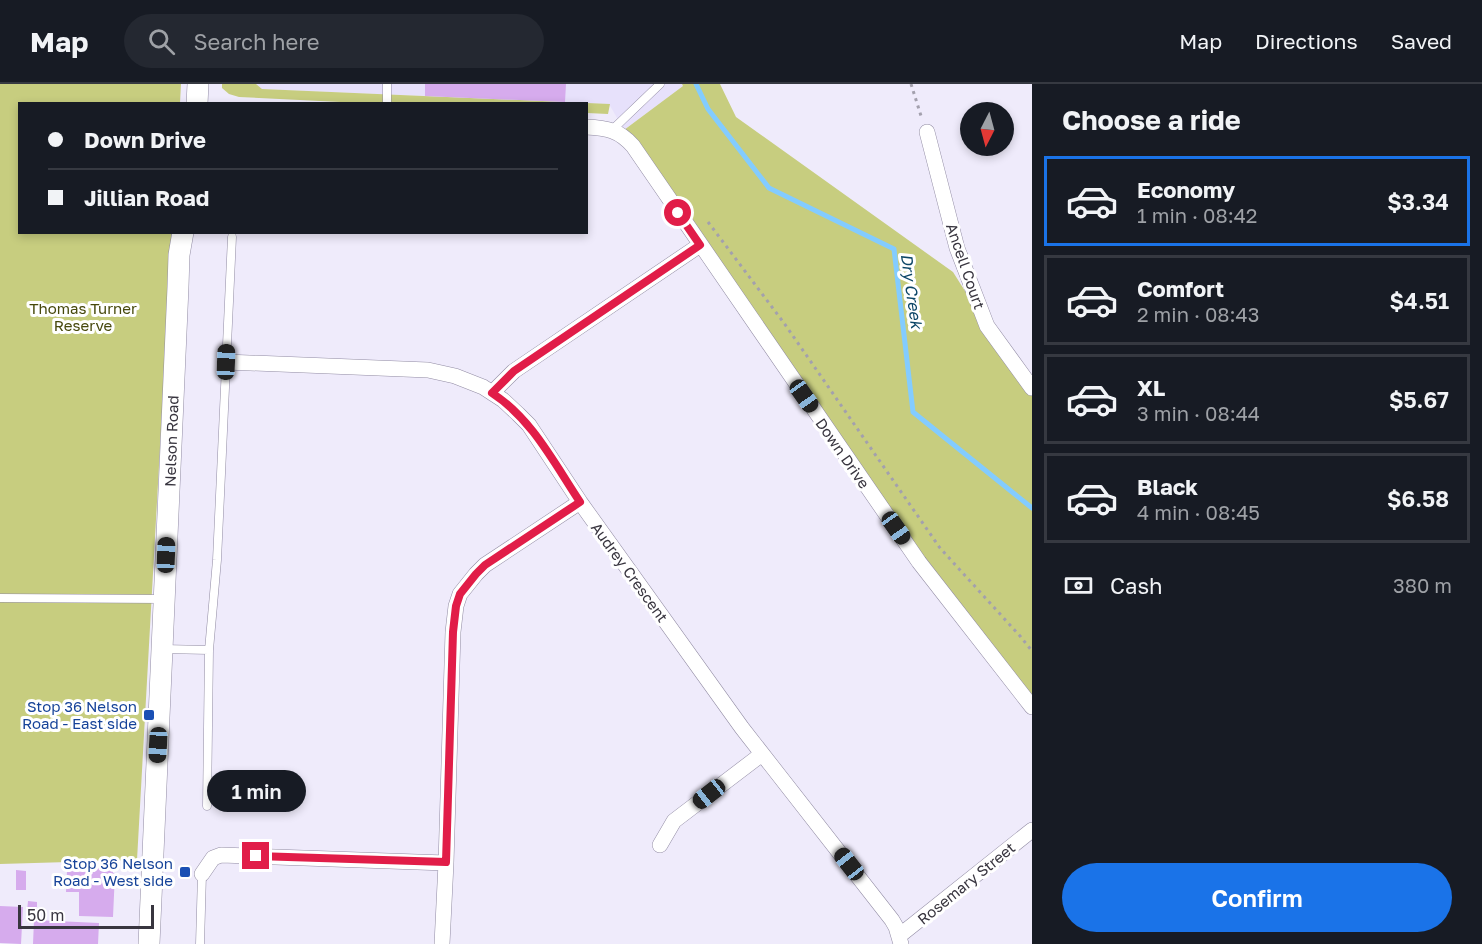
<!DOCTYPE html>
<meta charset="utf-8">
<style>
:root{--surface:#171b24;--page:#242831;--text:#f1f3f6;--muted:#9ea1a6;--line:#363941;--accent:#1a73e8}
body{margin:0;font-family:"Golos Text",sans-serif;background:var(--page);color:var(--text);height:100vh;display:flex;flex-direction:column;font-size:22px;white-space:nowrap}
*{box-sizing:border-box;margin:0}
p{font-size:20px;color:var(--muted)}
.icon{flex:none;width:33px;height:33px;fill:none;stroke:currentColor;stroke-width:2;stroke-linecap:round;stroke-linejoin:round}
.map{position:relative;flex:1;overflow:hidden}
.drawer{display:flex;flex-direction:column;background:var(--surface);width:450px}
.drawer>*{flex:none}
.guide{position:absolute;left:18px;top:18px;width:570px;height:132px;border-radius:0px;box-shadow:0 3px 9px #0003;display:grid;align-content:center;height:132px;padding:0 30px;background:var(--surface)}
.needle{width:39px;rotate:186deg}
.buttons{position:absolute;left:960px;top:18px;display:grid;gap:12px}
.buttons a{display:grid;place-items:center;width:54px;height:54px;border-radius:50%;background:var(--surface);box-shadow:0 3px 9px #0003;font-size:30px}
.scale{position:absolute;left:18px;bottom:15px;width:136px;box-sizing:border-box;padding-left:6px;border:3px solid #38353f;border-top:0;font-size:16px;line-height:21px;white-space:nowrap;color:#38353f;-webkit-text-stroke:4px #fff;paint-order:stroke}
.end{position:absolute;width:27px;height:27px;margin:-14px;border:8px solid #e11d48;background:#fff;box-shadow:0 0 0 3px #fff}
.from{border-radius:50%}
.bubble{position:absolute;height:42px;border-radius:21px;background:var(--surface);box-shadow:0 3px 9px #0003;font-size:20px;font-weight:600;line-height:42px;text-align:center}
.car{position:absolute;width:18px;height:36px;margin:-18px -9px;border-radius:8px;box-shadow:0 0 4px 2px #0007;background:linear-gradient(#222 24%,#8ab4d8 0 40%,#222 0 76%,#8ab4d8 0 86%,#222 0)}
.guide b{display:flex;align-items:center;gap:21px;height:57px;font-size:22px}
.guide b+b{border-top:2px solid var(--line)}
.guide i{width:15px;height:15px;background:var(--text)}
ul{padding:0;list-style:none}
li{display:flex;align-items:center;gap:18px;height:90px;margin:0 12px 9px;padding:0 18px;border:3px solid var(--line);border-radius:0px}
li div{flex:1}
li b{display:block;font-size:22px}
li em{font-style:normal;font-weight:600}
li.selected{border-color:var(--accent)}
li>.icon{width:54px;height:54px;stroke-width:1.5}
h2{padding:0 30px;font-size:27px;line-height:72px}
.pay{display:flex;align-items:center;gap:15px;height:66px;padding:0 30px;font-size:22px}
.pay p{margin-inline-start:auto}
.button{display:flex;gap:12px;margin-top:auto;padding:12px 30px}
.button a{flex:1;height:69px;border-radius:36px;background:var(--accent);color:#fff;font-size:24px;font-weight:600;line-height:69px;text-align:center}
header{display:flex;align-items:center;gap:36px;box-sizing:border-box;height:84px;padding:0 30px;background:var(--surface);border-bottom:2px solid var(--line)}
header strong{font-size:28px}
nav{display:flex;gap:33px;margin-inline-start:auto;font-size:21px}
.search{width:420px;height:54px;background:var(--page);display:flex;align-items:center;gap:15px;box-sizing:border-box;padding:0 21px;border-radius:33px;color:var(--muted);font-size:22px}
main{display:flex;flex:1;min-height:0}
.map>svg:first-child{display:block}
</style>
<header>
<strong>Map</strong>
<div class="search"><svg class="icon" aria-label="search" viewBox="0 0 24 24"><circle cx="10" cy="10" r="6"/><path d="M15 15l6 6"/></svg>Search here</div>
<nav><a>Map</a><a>Directions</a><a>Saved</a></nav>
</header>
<main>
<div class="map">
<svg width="1032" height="860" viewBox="0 0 1032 860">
<rect width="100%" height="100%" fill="#efebfb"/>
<path fill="#e7e1fb" d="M256 0H682L683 2 624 46 609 20 262 5Z"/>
<path fill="#c7cd7f" d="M0 0H181L180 19 20 20V148L172 149 137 776 0 780Z
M222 0H256L262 5 610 20 608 30 587 29 586 20H381L239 13 229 10 222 4Z
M682 0H720L736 33 953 188 987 242 1032 304V621L849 377 620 49 683 2Z"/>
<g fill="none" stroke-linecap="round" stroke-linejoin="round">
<path stroke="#83ccff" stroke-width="5" d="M696 0 708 25 769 104 894 165 913 328 1032 424"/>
</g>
<path fill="#d6abed" d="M425 0H566L565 18 425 12Z
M95 783H113V789H115L113 833 79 832V808H66L67 787 95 788Z
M16 786 26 787V806H16Z
M28 817 37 818V829L27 828Z
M0 822 23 823 21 860 0 859Z
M34 836 99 839 98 860H33Z"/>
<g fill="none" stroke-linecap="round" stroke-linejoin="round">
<g stroke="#928ca4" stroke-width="9">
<path id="service" d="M387 20V0
M612 46 660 0
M0 514 163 515
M163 565 209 566
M207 722 209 566 217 476 232 153
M200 860 202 790"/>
</g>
<g stroke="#928ca4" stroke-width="16">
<path id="minor" d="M586 43C607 44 619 46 633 62L919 478 1032 623
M927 48 957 164 987 242 1032 304
M226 278 428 286 455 292 483 303 503 316 518 330 529 341 580 418 742 644 892 836 896 843 901 860
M492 309 514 287 700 161
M660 761 674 737 762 670
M202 790 213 774 221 771 446 779
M899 852 1032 746
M442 860 446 779 453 548 456 522 460 510 476 490 485 481 580 418"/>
</g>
<g stroke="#928ca4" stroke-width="22">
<path id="secondary" d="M197 20 198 0
M149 860 178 203 179 171 183 148"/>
</g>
<path stroke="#a3a0ad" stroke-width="3" stroke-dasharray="3 4.5" stroke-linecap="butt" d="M911 0 922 35
M708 138 784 239 940 464 1020 552 1032 567"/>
<use href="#service" stroke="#fff" stroke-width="8"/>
<use href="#minor" stroke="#fff" stroke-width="15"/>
<use href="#secondary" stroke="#fff" stroke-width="21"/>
</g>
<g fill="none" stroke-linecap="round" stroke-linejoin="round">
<path stroke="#e11d48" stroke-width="8" d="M256 772 446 778 453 548 456 522 460 510 476 490 485 481 580 418C554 379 532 335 492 309L514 287 700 161 678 129"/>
</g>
<g fill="#1a4fb4" stroke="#fff" stroke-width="2">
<rect x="143" y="625" width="12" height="12" rx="3"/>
<rect x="179" y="782" width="12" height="12" rx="3"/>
</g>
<g text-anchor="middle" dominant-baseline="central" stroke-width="6" stroke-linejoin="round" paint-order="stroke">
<g font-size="15" fill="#38353f" stroke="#fff">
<text transform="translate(966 182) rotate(71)">Ancell Court</text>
<text transform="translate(171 357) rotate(-88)">Nelson Road</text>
<text transform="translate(843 369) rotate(55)">Down Drive</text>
<text transform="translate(630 488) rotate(54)">Audrey Crescent</text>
<text transform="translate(966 799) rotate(-39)">Rosemary Street</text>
</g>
<g font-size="15" fill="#46480b" stroke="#fff">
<text x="83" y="224">Thomas Turner<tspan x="83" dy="17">Reserve</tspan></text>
</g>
<g font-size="15" fill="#164399" stroke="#fff" text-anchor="end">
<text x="137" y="622">Stop 36 Nelson<tspan x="137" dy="17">Road - East side</tspan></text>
<text x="173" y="779">Stop 36 Nelson<tspan x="173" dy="17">Road - West side</tspan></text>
</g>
<g font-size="16" font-style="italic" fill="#0c4667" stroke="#fff">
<text transform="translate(912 207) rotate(82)">Dry Creek</text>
</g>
</g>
</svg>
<div class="buttons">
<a><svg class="needle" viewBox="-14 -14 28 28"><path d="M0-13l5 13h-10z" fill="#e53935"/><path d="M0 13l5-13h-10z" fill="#9ea1a6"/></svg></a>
</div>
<div class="scale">50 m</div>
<i class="end from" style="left:678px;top:129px"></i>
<i class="end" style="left:256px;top:772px"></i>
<div class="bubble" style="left:207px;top:686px;width:99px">1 min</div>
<i class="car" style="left:226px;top:278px;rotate:2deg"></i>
<i class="car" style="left:804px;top:312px;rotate:145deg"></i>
<i class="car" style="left:896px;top:444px;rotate:145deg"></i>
<i class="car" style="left:166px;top:471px;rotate:2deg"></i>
<i class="car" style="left:158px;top:661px;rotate:183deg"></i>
<i class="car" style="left:709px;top:710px;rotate:232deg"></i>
<i class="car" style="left:849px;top:780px;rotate:322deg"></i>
<div class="guide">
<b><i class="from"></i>Down Drive</b>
<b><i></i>Jillian Road</b>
</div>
</div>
<section class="drawer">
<h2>Choose a ride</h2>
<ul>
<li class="selected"><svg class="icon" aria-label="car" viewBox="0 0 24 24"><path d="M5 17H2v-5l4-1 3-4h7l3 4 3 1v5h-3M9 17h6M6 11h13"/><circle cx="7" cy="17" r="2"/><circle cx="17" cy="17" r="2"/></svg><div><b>Economy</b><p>1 min · 08:42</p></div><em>$3.34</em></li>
<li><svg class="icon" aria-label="car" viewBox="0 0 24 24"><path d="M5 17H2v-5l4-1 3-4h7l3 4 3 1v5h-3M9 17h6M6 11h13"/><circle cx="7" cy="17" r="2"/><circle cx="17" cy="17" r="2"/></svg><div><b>Comfort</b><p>2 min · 08:43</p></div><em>$4.51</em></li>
<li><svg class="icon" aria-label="car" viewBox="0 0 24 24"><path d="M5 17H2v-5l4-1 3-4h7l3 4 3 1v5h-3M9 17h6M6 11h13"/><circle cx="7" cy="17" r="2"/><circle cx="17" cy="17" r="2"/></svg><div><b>XL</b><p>3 min · 08:44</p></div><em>$5.67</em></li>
<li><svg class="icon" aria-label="car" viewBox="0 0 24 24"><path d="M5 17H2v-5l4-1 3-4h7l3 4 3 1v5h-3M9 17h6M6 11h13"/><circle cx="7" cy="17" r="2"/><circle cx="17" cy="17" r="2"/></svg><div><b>Black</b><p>4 min · 08:45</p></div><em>$6.58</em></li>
</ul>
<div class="pay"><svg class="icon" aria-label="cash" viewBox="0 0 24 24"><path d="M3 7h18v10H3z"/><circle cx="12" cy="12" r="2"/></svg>Cash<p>380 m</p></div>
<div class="button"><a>Confirm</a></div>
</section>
</main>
